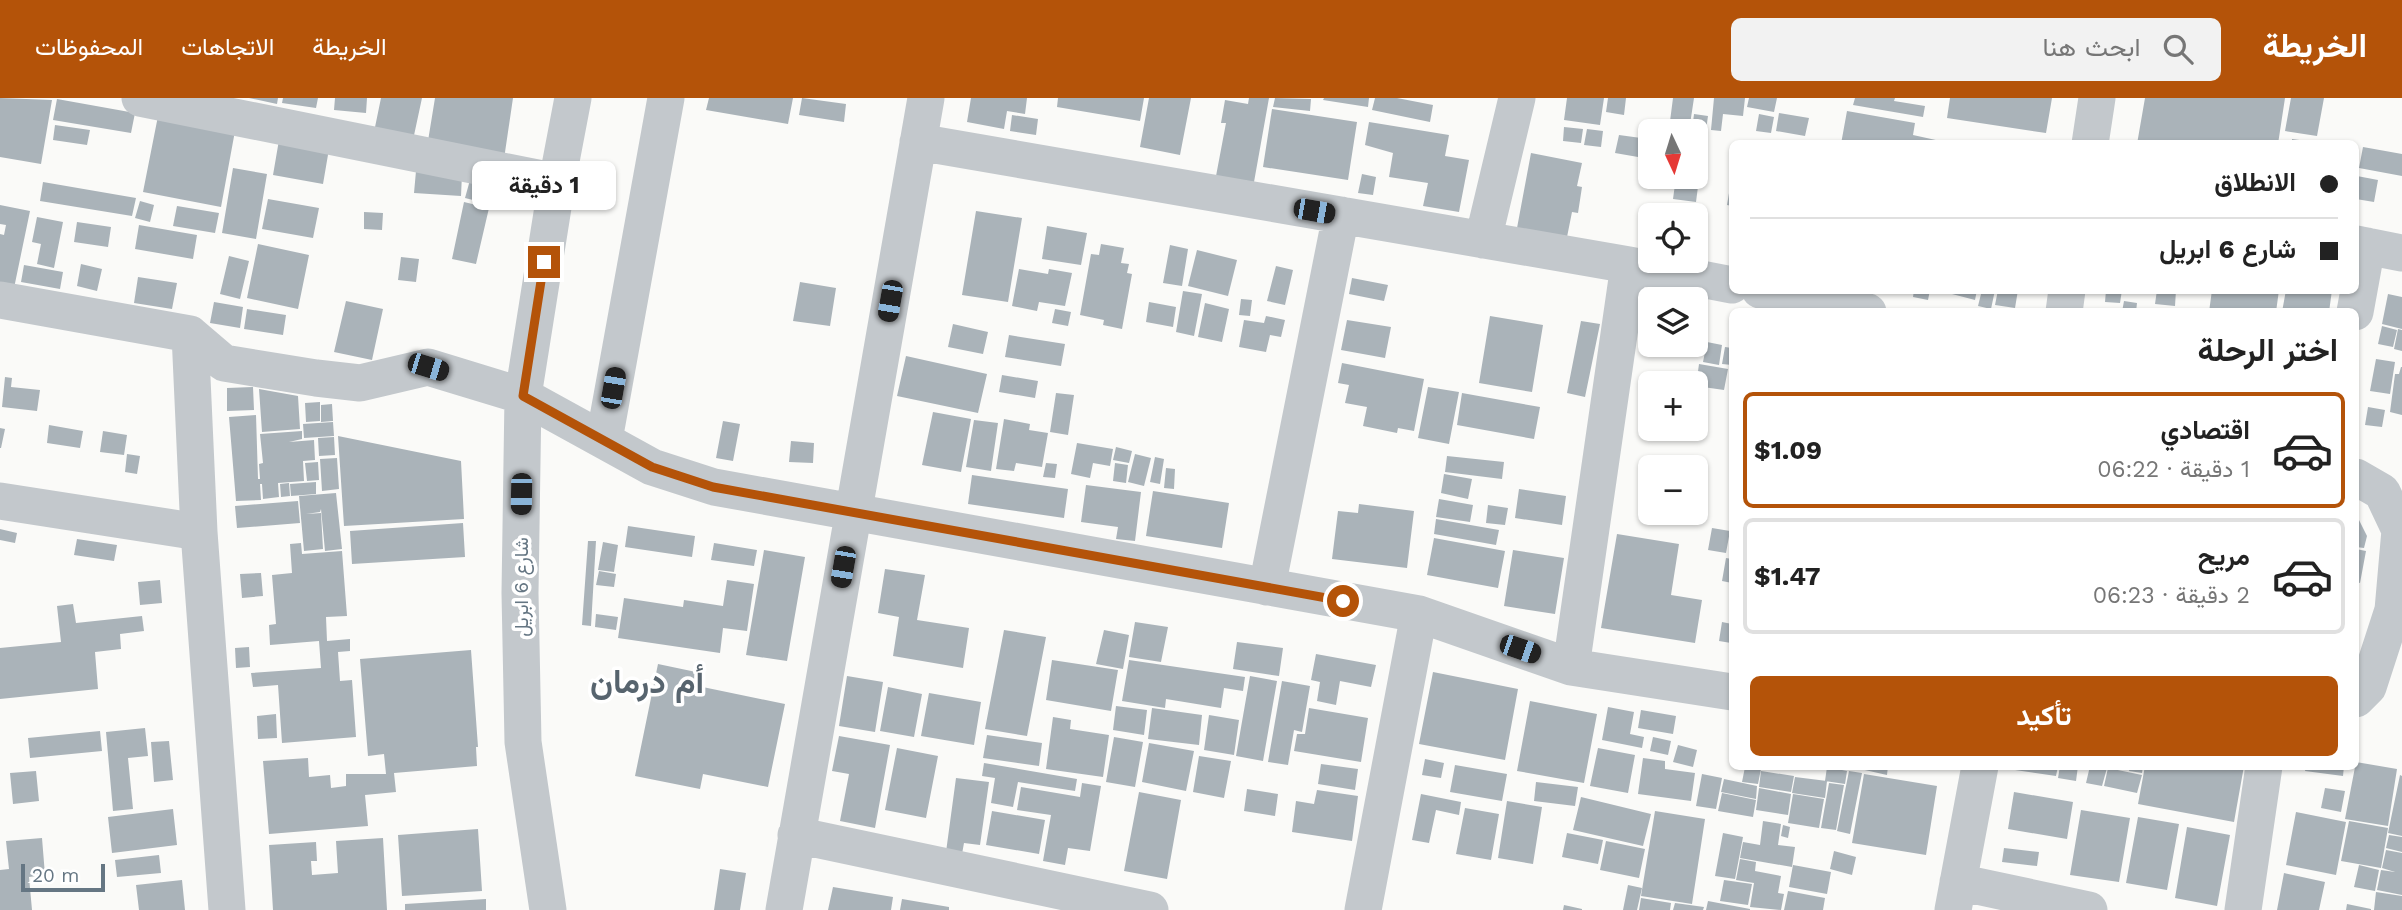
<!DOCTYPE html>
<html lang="ar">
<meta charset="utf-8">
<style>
:root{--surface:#fff;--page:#f2f2f2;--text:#222;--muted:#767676;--line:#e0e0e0;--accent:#b45309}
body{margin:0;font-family:"Work Sans",Vazirmatn,sans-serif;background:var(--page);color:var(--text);direction:rtl;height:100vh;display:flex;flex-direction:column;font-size:26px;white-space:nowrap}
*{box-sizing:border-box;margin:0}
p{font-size:23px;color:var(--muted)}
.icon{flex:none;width:38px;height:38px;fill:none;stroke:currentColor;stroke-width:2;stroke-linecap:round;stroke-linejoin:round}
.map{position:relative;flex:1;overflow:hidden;direction:ltr}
.panel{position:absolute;left:1729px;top:210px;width:630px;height:462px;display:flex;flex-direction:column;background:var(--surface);border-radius:10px;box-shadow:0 2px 5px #0004;direction:rtl}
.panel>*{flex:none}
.hud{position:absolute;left:1729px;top:42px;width:630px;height:154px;border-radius:10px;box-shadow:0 2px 5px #0004;direction:rtl;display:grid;align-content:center;height:154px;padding:0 21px;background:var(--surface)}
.needle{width:46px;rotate:176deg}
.buttons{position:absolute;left:1638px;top:21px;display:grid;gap:14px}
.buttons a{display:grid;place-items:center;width:70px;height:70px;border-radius:10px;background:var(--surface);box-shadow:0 2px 5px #0004;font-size:35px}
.scale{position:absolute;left:21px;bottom:18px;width:84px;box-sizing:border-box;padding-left:7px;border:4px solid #657683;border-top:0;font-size:19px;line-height:24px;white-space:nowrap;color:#657683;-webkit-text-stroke:5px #fff;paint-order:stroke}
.end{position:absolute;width:32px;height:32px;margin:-16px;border:9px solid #b45309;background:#fff;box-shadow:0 0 0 4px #fff}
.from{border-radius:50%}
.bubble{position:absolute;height:49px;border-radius:10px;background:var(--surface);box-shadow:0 2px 5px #0004;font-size:23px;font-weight:700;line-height:49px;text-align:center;direction:rtl}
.car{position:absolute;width:21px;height:42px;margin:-21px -10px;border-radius:9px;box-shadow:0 0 5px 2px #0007;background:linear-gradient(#222 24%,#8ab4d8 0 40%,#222 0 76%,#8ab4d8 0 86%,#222 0)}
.hud b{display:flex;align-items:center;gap:24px;height:66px;font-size:26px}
.hud b+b{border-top:2px solid var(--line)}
.hud i{width:18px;height:18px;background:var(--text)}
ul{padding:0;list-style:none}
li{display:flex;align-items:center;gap:21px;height:116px;margin:0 14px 10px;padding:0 7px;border:4px solid var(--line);border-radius:10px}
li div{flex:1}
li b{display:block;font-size:26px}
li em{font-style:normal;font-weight:700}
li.selected{border-color:var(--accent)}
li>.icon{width:63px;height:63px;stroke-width:1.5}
h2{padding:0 21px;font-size:32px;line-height:84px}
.primary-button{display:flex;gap:14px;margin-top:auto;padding:14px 21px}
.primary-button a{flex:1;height:80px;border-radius:10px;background:var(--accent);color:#fff;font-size:28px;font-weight:700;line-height:80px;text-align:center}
header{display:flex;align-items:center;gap:42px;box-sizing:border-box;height:98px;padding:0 35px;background:var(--accent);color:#fff}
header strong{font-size:33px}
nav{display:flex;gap:38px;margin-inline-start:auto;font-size:24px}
.search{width:490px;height:63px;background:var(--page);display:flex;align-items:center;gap:18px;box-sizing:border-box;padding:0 24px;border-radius:10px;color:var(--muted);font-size:26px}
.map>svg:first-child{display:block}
</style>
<header>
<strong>الخريطة</strong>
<div class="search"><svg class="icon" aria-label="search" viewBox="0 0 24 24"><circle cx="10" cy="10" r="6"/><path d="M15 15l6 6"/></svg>ابحث هنا</div>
<nav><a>الخريطة</a><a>الاتجاهات</a><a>المحفوظات</a></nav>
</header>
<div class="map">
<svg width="2402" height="812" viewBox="0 0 2402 812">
<rect width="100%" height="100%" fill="#fafaf8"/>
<path fill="#aab3b9" d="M0 0 52 2 41 66 0 59Z
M249 0H278L277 6Z
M283 0H318L316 10 282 5Z
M335 0H367L366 15 334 12Z
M381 0H422L413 42 374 34Z
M435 0H513L504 61 427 49Z
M709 0H793L788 26 706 12Z
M802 0 846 6 844 24 799 17Z
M971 0H1027L1025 16 1007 13 1004 31 967 24Z
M1058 0H1144L1140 23 1057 9Z
M1149 0H1191L1180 57 1140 49Z
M1249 0H1269L1254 84 1216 78 1226 25H1221L1225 2 1248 6Z
M1275 0 1311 1 1310 13 1273 9Z
M1324 0H1369L1368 9 1323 2Z
M1375 0H1397L1433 7 1430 24 1372 12Z
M1567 0H1604L1600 27 1564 22Z
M1608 0H1626L1624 17 1606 14Z
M1673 0H1694L1689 33 1669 31Z
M1714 0H1745L1743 18 1723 16 1721 33 1711 32Z
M1749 0H1777L1774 14 1747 9Z
M1855 0H1895L1894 3 1925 8 1923 19 1853 7Z
M1950 0H2052L2046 35 1947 20Z
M2145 0H2285L2278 46H2137Z
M2291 0H2324L2317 38 2285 33Z
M57 1 135 15 131 35 53 22Z
M1272 11 1357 24 1348 82 1263 69Z
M1847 13 1915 25 1913 37 1954 46H1841Z
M1779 15 1809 20 1805 38 1776 33Z
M1694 16 1708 18 1705 39 1696 37V33H1692Z
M1759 16 1774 19 1771 35 1756 33Z
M1012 17 1038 21 1036 37 1010 33Z
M158 18 235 33 221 109 143 94Z
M1369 24 1449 37 1445 58 1469 62 1459 114 1423 108 1428 85 1389 79 1393 55 1365 47Z
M55 27 90 32 87 47 53 42Z
M1564 29 1583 31 1581 45 1563 43Z
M1587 31 1603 33 1601 49 1584 47Z
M1619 37 1641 40 1638 59 1615 55Z
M2292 41 2314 44 2313 46H2292Z
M279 42 329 51 323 86 273 77Z
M2363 49 2402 56V78L2359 70Z
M1531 55 1582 65 1577 88 1582 89 1578 115 1572 114 1567 139 1517 130Z
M233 70 267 76 256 141 222 135Z
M1696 72 1700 73 1696 104 1673 101 1676 79H1696Z
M416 73 462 76 461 98 414 95Z
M1362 76 1376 79 1373 97 1358 95Z
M2357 78 2378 82 2374 104 2356 101Z
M470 82 489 87 485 105 465 100Z
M1731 83H1732V108L1727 107Z
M43 84 136 100 132 118 40 103Z
M268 101 319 110 313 140 262 131Z
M140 103 154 107 150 124 135 120Z
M464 104 489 110 476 166 452 161Z
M0 107 30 113 13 195 0 192V136L4 137 6 127 0 126Z
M177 108 219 115 215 135 173 128Z
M976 113 1022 120 1008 204 962 197Z
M364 114 383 115 382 132 364 131Z
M37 119 63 124 54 170 37 166 41 146 32 144Z
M77 124 111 129 108 149 74 144Z
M139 127 197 137 193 161 135 151Z
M1047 128 1087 135 1081 167 1042 161Z
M258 146 309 157 298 211 247 200Z
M1101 146 1124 150 1121 165 1129 166 1127 175 1132 176 1122 231 1103 227 1104 222 1080 217 1091 156 1099 157Z
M1170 147 1188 151 1182 188 1163 185Z
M1197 152 1237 162 1228 198 1188 188Z
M229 158 249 163 240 201 220 196Z
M401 159 419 161 416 184 398 182Z
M81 166 102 171 97 193 77 188Z
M24 167 63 174 60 191 21 184Z
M1276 168 1293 172 1285 207 1267 203Z
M1019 171 1048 176 1049 171 1072 175 1065 208 1039 204 1037 213 1012 208Z
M138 179 177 185 172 211 134 205Z
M1352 180 1388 187 1384 203 1349 196Z
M800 184 836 190 830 228 793 223Z
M1914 192H1930L1928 202 1913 199Z
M1953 192H1977L1975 202 1952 196Z
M1982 192H1995L1991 211 1978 208Z
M1998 192H2018L2015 210 1995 207Z
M2106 192H2122L2120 205 2105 204Z
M2157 192H2176L2175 208 2155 206Z
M2212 192H2279L2276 214H2209Z
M2286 192H2332L2329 214H2282Z
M1183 193 1202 196 1194 238 1176 234Z
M2388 196 2402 199V231L2382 226Z
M1241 201 1252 202 1250 218 1239 217Z
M346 203 383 211 372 262 334 254Z
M2124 203 2137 205 2136 214H2122Z
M214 204 243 209 240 230 210 225Z
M1149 204 1176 209 1173 229 1146 224Z
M1205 205 1229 211 1222 244 1198 239Z
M247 211 286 217 283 237 244 231Z
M1055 211 1071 214 1068 228 1052 225Z
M1266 218 1285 222 1281 239 1270 237 1266 254 1239 249 1244 222 1264 225Z
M1490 218 1543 227 1532 294 1479 285Z
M1347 222 1391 229 1385 260 1341 252Z
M1581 223 1600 226 1585 299 1567 295Z
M953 226 988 234 983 256 948 249Z
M2382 228 2397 232 2393 249 2378 246Z
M2398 231 2402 232V253L2394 251Z
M1009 237 1065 246 1061 268 1005 259Z
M1707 244 1722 247 1719 267 1703 264Z
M1725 249 1732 250V267L1722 266Z
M906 258 987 276 978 315 897 298Z
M2376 261 2395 264 2390 296 2370 293Z
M1342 265 1424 281 1414 333 1398 330 1397 335 1363 328 1367 309 1345 305 1349 287 1338 285Z
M1699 266 1728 271 1724 292 1696 288Z
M2401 269H2402V317L2390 314 2395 276H2399Z
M1002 277 1038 283 1035 300 999 294Z
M5 279 12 280 11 289 40 292 37 313 2 309Z
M253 289 254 312 227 313V290Z
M1428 289 1459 294 1449 346 1418 340Z
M259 291 298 298 300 331 262 334Z
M1056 295 1074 297 1068 337 1050 334Z
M1462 295 1540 309 1534 341 1457 327Z
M320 304V323L306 324 305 305Z
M332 306 333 323 321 324V307Z
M2368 309 2385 312 2382 329 2365 327Z
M933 314 971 321 961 374 922 367Z
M256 317 258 381H260L259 366 263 365 260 336 302 333V341L289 344 314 342 315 362 303 363 304 383 278 385 279 399 263 401 262 386H260L261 402 236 403 229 319Z
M1004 321 1030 326 1029 332 1048 335 1042 369 1016 365 1014 373 996 371Z
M974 322 998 325 991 373 966 369Z
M723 323 740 326 733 363 716 360Z
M333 324 334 338 304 340 303 326Z
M49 327 83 333 80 350 47 345Z
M0 330 5 331 1 350H0Z
M103 333 127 337 124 357 100 354Z
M338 338 461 363 464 421 344 428Z
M334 339 335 357 319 358 318 340Z
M791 343 814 345 813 365 789 364Z
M1077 345 1113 351 1110 368 1093 365 1090 380 1071 376Z
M1116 349 1132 353 1129 365 1113 362Z
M127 356 140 358 137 376 125 374Z
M1135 356 1151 360 1144 388 1128 384Z
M1447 358 1504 364 1502 381 1445 374Z
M1155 359 1164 361 1160 386 1150 384Z
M337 360 339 391 322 393 320 361Z
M318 364 319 382 307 383 305 365Z
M1046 365 1057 366 1055 380 1043 379Z
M1115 365 1128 367 1126 385 1113 383Z
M1166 370 1175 371 1174 391 1164 390Z
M1444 376 1472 381 1468 401 1441 395Z
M972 377 1068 391 1064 420 968 406Z
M316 384V396L291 398 290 386Z
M289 385 290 398 281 399 280 386Z
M1086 387 1141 394 1135 443 1116 441 1118 429 1081 424Z
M1519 391 1566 398 1562 427 1515 420Z
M1153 393 1229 405 1222 450 1146 438Z
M336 395 342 451 325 453 321 411 320 414 306 416 321 415 323 451 304 453 299 398Z
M1439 401 1473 407 1470 424 1436 419Z
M298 403 300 425 237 430 235 408Z
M1359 406 1414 413 1407 470 1332 461 1338 413 1358 415Z
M1488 407 1508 410 1505 427 1486 425Z
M1436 421 1499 432 1496 447 1434 436Z
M2356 421 2359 422 2367 438 2364 450 2356 449Z
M463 425 465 459 352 466 350 433Z
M628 428 695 438 692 459 625 449Z
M1712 430 1730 433 1726 455 1708 452Z
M0 431 17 435 15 445 0 442Z
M1617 436 1679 446 1671 497 1702 502 1695 545 1601 530Z
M1434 440 1505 453 1498 490 1427 477Z
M77 441 117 447 114 463 74 457Z
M588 443H596L591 528 582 527Z
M603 444 618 447 614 474 598 472Z
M301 445 302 456 342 453 347 518 326 519 327 543 350 541V553L338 554 340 583 352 582 356 639 282 645 278 587 253 589 251 575 321 570 319 543 270 547 269 527 276 526 272 477 292 475 290 446Z
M714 445 757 452 754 468 711 462Z
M2356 451 2366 453 2360 485 2356 484Z
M764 452 805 459 787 563 746 557Z
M1513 452 1564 460 1555 516 1504 508Z
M1726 460 1732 461V485L1722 483Z
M885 471 925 477 917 522 969 530 963 570 893 558 899 519 878 515Z
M599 473 616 476 614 489 596 487Z
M261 475 263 498 242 500 240 476Z
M160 482 162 505 140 507 138 484Z
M727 482 754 486 747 533 723 530 720 555 618 540 624 500 683 509 684 502 723 508Z
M73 506 76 525 142 518 144 533 120 536 121 551 95 554 98 591 0 601V550L61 544 57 508Z
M596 516 618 519 616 532 595 529Z
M1135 524 1168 529 1161 564 1129 559Z
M1722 524 1732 526 1731 545 1719 543Z
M1004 532 1046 539 1027 638 985 631Z
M1104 532 1129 537 1123 571 1096 566Z
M1237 544 1283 550 1279 578 1233 571Z
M249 549 250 569 236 570 235 550Z
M471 552 478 649H476L477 668 394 675 396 694 365 697 368 728 269 736 263 663 308 660 309 679 330 677 331 690 346 688V676H386L384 656 368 658 360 561Z
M1316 556 1376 567 1371 589 1340 583 1336 607 1317 603 1320 584 1311 582Z
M1052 562 1118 572 1111 613 1046 602Z
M1129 562 1245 579 1243 593 1224 590 1221 610 1166 601 1165 610 1122 603Z
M658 566 696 574 693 587 785 606 768 689 703 676 700 691 635 678Z
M1433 574 1518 591 1505 662 1419 646Z
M847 578 883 584 875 634 839 628Z
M1250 578 1277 583 1263 663 1236 658Z
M1282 583 1310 588 1302 634 1294 632 1288 667 1268 664Z
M888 589 922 596 914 639 880 633Z
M929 595 981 604 974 647 921 638Z
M1530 603 1597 616 1584 685 1517 673Z
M1116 608 1147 612 1144 637 1113 632Z
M1608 609 1634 614 1630 636 1644 639 1642 650 1602 642Z
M1152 610 1202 617 1199 647 1148 641Z
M1309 610 1368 620 1361 664 1294 653 1297 636H1305Z
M1641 612 1676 618 1673 636 1638 630Z
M276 616 277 640 258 641 257 618Z
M1209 617 1239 622 1234 657 1204 652Z
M1053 619 1071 622 1070 631 1109 637 1103 679 1046 671Z
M145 630 148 658 128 660 133 711 113 713 106 634Z
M100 633 102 653 30 660 28 640Z
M987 637 1042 645 1039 668 983 660Z
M839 638 890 647 875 730 840 723 849 676 832 673Z
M1114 639 1143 644 1135 689 1106 684Z
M1653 639 1671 643 1668 657 1650 653Z
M169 643 173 682 154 684 151 644Z
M1149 645 1194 653 1186 693 1142 684Z
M1678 647 1697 652 1693 669 1673 664Z
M897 650 938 658 926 720 885 712Z
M1598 650 1635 657 1628 695 1590 688Z
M1199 658 1231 663 1224 700 1193 694Z
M1643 660 1665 663V671L1695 675 1691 703 1638 696Z
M1425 661 1444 665 1441 680 1422 677Z
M2356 664 2397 671 2388 728 2345 721Z
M984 665 1077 681 1075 693 1018 684 1013 709 991 705 995 680 982 678Z
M1321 666 1358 671 1355 692 1318 686Z
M1455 667 1507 676 1502 703 1450 694Z
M1847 668H1888L1887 677Z
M2015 668H2058L2056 678 2015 672Z
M2060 668H2078L2076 683 2058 680Z
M2090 668 2107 670 2102 688 2086 685Z
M2130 668H2143L2142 675 2129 673Z
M2145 668H2244L2234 724 2138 706Z
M2306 668H2344L2343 678 2305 673Z
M1745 669 1761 671 1758 686 1742 684Z
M1827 669 1847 673 1845 686 1825 683Z
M2108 670 2142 677 2137 695 2104 688Z
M36 673 39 703 13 706 10 675Z
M1761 673 1794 678 1791 694 1759 689Z
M1849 673 1862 675 1850 736 1837 733Z
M1702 676 1722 680 1716 711 1696 708Z
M1864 676 1937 688 1926 757 1852 745Z
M2400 677 2402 678V738L2388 735Z
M1795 679 1827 683 1825 700 1792 695Z
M956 680 989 684 980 747 964 745 962 756 946 754Z
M1724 681 1757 688 1756 701 1721 694Z
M1536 684 1578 689 1575 708 1534 703Z
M1082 685 1101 688 1090 753 1068 750 1065 767 1043 763 1051 717 1017 712 1021 689 1080 699Z
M1829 685 1844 687 1836 732 1821 730Z
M1759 690 1791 696 1788 717 1756 712Z
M2325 690 2345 693 2341 714 2321 710Z
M1247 691 1278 696 1275 718 1244 713Z
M1317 692 1358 698 1352 743 1292 734 1296 703 1314 706Z
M1139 694 1181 702 1167 781 1124 773Z
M2014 694 2073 704 2067 741 2008 731Z
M1722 695 1756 702 1753 719 1718 713Z
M1421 696 1461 704 1459 717 1436 712 1429 745 1412 742Z
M1793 696 1824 701 1819 730 1788 725Z
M1581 699 1651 716 1643 748 1573 732Z
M1507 703 1542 709 1533 766 1498 760Z
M1465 710 1499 716 1491 762 1456 756Z
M173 711 177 747 112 755 108 719Z
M2081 712 2130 720 2119 784 2070 777Z
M992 713 1045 722 1039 756 986 747Z
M1655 713 1705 721 1692 806 1641 798Z
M2296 714 2346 724 2336 777 2286 767Z
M2138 719 2179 726 2167 792 2126 785Z
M1763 723 1781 726 1778 747 1795 749 1792 769 1740 760 1743 744 1760 747Z
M2349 723 2388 730 2381 770 2341 763Z
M1783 727 1790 729 1788 740 1781 738Z
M2187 729 2230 737 2217 808 2175 800Z
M478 731 482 793 402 798 398 737Z
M1567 735 1603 742 1598 766 1562 759Z
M1723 735 1743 739 1735 781 1715 778Z
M2389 737 2402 739V754L2386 750Z
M42 740 45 777 29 779 32 812H0V772L9 771 6 743Z
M383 740 387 812H273L269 747 316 744 317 763H311L312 777 338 775 336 743Z
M1606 743 1645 751 1639 780 1600 772Z
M2004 750 2039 754 2037 768 2002 764Z
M2386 752 2402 755V797L2377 792 2381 772 2395 774 2382 770Z
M1834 753 1856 759 1852 777 1830 771Z
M159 757 161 775 117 779 115 762Z
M1740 761 1756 764 1755 773 1781 778 1778 795 1784 796 1781 812 1750 809 1754 785 1736 782Z
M1793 767 1831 774 1827 796 1789 789Z
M2359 767 2379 772 2375 793 2354 789Z
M720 771 746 775 740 812H714Z
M2284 775 2325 784 2319 812H2277Z
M182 782 185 812H139L136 787Z
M1724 782 1752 786 1748 807 1720 803Z
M1628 787 1642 790 1637 812H1623Z
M833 789 893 799 891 812H828Z
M1788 793 1825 800 1823 812H1784Z
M2376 794 2402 798V812H2374Z
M1641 800 1671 805 1670 812H1639Z
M486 801V812H405V806Z
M902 801 949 809V812H900Z
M1708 803 1750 811V812H1706Z
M1675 805 1704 809 1703 812H1673Z
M2347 806 2371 811V812H2346Z
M1564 807 1582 811V812H1563Z"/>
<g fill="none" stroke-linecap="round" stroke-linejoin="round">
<path stroke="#c3c8cc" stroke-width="37" d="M140 0 557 84
M918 44 1629 167 1732 187
M2090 46 2097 0
M1483 142 1517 0
M2356 146 2402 155
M1760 192 1868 214
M0 202 190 236 224 265 316 280 360 285 428 269 523 298 652 369 714 389 1419 516 1571 569 1732 594
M2064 214 2067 192
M2355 214 2367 148
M190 236 199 434 227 812
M604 342 666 0
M2356 379 2382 394 2400 432 2393 512 2368 589 2356 601
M0 403 199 434
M1267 489 1341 117
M1571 569 1629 167
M796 737 1150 812
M1958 784 2089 812
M548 812 523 644 520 495 523 298 557 84 573 0
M784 812 926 0
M1363 812 1419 516
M1953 812 1980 668
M2243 812 2264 668"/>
</g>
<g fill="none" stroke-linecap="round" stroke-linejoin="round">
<path stroke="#b45309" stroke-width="9" d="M544 164 523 298 652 369 713 389 1343 503"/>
</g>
<g text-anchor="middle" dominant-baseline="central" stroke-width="7" stroke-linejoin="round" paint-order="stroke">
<g font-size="19" fill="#657683" stroke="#fff">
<text transform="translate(521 489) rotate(-90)">شارع 6 ابريل</text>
</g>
<g font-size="33" font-weight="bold" fill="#57646e" stroke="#fff">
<text x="647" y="583">أم درمان</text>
</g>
</g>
</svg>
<div class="buttons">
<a><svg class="needle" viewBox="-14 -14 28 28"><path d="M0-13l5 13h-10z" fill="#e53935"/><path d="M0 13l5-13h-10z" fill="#767676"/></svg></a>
<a><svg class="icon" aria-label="locate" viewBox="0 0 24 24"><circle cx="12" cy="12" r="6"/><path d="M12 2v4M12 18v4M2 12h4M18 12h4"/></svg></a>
<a><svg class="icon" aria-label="layers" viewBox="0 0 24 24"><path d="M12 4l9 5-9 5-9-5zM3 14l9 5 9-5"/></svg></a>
<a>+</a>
<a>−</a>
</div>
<div class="scale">20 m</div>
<i class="end from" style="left:1343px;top:503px"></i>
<i class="end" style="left:544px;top:164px"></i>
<div class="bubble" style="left:472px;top:63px;width:144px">1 دقيقة</div>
<i class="car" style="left:1314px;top:113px;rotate:100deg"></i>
<i class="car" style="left:890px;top:203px;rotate:190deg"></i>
<i class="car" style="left:428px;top:269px;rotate:107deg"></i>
<i class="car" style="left:613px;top:290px;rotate:10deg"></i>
<i class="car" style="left:521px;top:396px;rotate:181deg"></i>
<i class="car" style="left:843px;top:469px;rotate:190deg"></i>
<i class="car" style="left:1520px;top:551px;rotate:109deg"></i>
<div class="hud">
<b><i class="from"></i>الانطلاق</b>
<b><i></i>شارع 6 ابريل</b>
</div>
<section class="panel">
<h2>اختر الرحلة</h2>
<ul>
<li class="selected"><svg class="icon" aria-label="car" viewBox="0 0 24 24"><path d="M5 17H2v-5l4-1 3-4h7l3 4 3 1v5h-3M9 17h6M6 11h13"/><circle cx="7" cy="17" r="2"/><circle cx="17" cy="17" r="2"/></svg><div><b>اقتصادي</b><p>1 دقيقة · 06:22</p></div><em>$1.09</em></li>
<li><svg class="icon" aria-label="car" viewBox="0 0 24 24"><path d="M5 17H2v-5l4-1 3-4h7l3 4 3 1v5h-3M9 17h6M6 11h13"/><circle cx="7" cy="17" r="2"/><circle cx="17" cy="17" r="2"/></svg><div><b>مريح</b><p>2 دقيقة · 06:23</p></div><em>$1.47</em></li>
</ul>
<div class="primary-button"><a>تأكيد</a></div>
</section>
</div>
